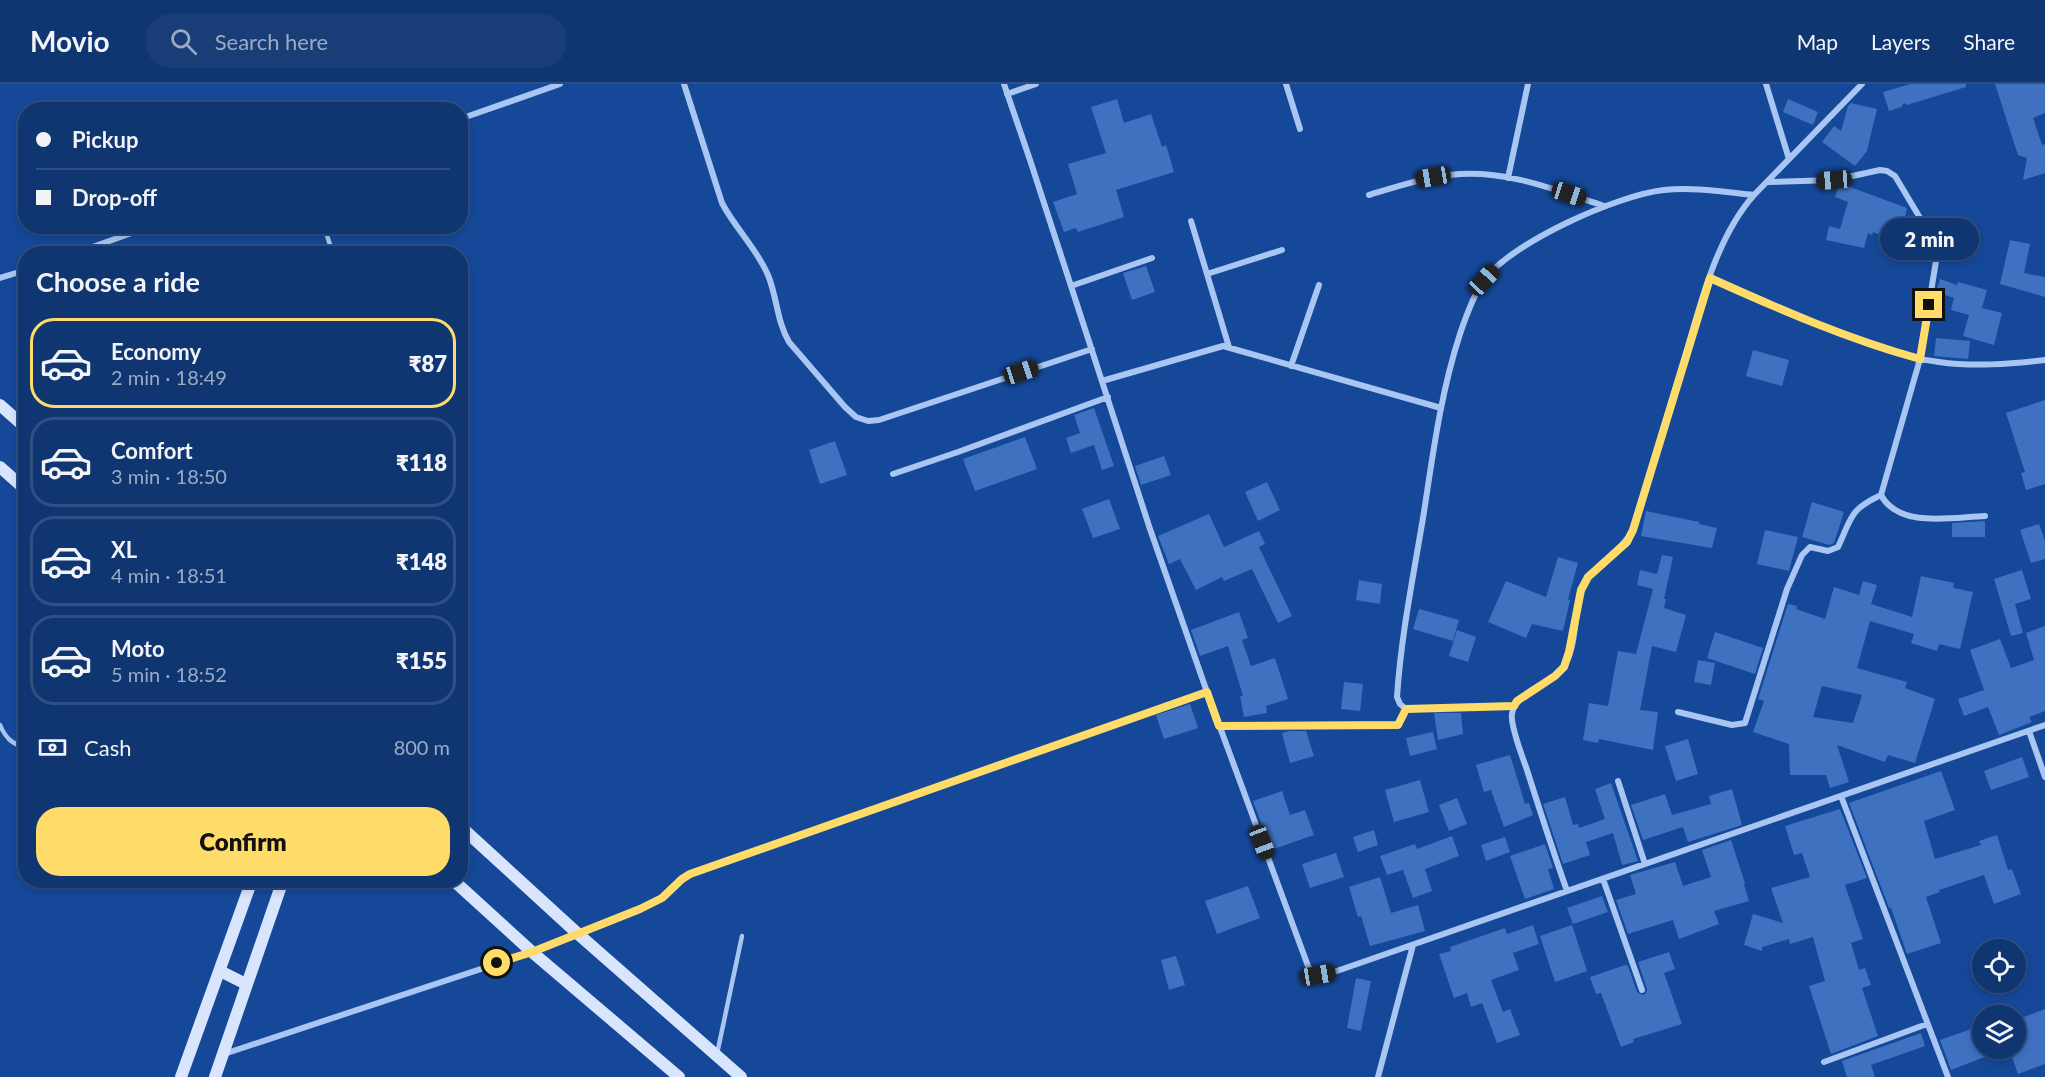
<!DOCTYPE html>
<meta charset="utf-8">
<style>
:root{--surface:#103672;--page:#193e77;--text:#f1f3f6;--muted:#9cabc4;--line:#305084;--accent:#ffdc6a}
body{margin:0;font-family:Lato,sans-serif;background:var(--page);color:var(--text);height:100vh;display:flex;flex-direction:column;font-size:22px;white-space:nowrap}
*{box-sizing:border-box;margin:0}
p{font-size:20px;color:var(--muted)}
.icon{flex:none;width:33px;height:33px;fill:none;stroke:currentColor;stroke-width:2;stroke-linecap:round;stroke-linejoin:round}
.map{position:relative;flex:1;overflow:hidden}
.details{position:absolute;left:18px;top:162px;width:450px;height:642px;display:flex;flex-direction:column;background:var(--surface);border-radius:24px;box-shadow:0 3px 9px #0003,0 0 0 2px var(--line)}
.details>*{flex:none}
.top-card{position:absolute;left:18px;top:18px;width:450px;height:132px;border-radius:24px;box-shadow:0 3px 9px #0003,0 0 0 2px var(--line);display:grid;align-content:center;height:132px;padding:0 18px;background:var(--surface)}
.tools{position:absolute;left:1972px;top:855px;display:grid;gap:12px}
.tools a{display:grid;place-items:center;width:54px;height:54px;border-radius:50%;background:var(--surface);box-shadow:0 3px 9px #0003,0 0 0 2px var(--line);font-size:30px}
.end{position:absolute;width:27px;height:27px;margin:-14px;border:8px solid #ffdc6a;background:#111;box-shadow:0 0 0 3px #111}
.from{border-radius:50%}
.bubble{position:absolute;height:42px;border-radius:21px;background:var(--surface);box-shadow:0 3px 9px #0003,0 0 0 2px var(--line);font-size:20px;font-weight:800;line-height:42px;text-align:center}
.car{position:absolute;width:18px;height:36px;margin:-18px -9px;border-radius:8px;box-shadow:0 0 4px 2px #0007;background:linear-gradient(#222 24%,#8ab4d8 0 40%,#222 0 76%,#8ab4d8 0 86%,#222 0)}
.top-card b{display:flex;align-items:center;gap:21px;height:57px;font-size:22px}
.top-card b+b{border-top:2px solid var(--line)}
.top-card i{width:15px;height:15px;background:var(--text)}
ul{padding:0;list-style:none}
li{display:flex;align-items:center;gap:18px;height:90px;margin:0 12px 9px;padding:0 6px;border:3px solid var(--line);border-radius:24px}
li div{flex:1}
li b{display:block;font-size:22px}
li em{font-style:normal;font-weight:800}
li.active{border-color:var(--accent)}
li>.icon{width:54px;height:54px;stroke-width:1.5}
h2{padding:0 18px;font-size:27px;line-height:72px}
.pay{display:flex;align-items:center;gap:15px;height:66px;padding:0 18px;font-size:22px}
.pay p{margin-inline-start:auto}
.action{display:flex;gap:12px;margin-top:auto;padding:12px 18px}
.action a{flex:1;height:69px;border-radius:24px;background:var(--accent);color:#111;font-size:24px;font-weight:800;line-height:69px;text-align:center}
header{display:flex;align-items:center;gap:36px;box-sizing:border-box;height:84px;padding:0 30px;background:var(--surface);border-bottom:2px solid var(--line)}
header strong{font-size:28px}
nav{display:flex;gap:33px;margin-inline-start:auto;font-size:21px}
.search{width:420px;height:54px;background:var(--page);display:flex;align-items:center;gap:15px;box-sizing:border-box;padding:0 21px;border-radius:24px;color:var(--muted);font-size:22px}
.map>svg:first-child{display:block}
</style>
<header>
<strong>Movio</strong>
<div class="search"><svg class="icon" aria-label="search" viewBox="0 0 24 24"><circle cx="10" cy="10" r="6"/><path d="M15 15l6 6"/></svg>Search here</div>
<nav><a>Map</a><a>Layers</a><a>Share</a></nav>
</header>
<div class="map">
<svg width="2045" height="993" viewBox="0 0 2045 993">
<rect width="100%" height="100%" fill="#154898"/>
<path fill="#3e71c0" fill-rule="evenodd" d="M1910 0H1966V3L1907 21 1904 19 1901 23 1889 27 1883 8Z
M1995 0H2045V29L2033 34 2042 61 2045 60V89L2023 96 2027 74 2018 71Z
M1117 15 1124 39 1151 30 1162 63 1166 61 1174 88 1116 106 1124 133 1078 148 1076 144 1064 148 1053 118 1077 110 1068 80 1106 69 1091 23Z
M1788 15 1818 28 1813 41 1783 28Z
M1851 19 1877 25 1867 67 1855 82 1822 58 1834 42 1841 47 1848 22Z
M1839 100H1842L1907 124 1901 153 1890 151 1889 154 1873 148 1872 151 1868 149 1864 164 1826 156 1829 142 1840 145 1848 118 1835 113Z
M2010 156 2030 160 2024 189 2045 193V213L2000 200Z
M1146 182 1155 208 1132 216 1123 189Z
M1940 195 1957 201 1958 198 1987 206 1982 224 2002 229 1994 261 1963 252 1969 231 1951 226 1954 214 1936 208Z
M1936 254 1970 257 1968 275 1934 272Z
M1753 266 1789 276 1782 302 1746 292Z
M2045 316V400L2026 406 2021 389 2025 388 2006 329Z
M1094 324 1114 382 1102 386 1094 361 1071 369 1066 354 1080 349 1074 331Z
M1025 353 1037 385 975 407 963 375Z
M835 357 847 391 820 400 809 366Z
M1164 372 1171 391 1141 401 1135 382Z
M1267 398 1280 426 1258 437 1245 408Z
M1109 415 1120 445 1093 454 1082 425Z
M1812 418 1844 428 1834 459 1829 461 1802 453Z
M1646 427 1699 438V440L1717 444 1712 464 1641 452Z
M1209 430 1224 463 1259 447 1265 460 1259 463 1292 532 1278 539 1252 485 1224 497 1222 493 1196 506 1180 475 1169 480 1158 452Z
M1985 437V453H1952V439Z
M2039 440 2045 457V475L2031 479 2020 446Z
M1765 446 1798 453 1789 487 1757 480Z
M1662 471 1673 473 1664 515H1666L1664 524 1686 531 1676 568 1652 562 1640 626 1658 628 1653 666 1599 655 1598 659 1583 656 1589 619 1608 622 1618 567 1636 570 1653 505 1637 501 1640 486 1657 490Z
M1558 473 1578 479 1568 515 1570 516 1563 547 1532 540 1526 554 1488 538 1506 497 1546 513Z
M2022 486 2031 515 2015 520 2023 549 2011 552 1994 495Z
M1921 492 1954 499 1953 504 1973 508 1960 565 1939 560 1937 567 1911 559 1914 550 1870 537 1857 584 1907 598 1905 604 1935 615 1915 679 1888 671 1885 678 1837 661 1849 698 1830 704 1826 691H1790L1789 660 1753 648 1764 617 1758 615 1788 520 1797 522 1796 525 1825 535 1834 503 1859 511 1863 497 1877 501 1871 520 1912 533ZM1822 602 1862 611 1853 639 1813 633Z
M1359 496 1382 500 1380 520 1356 516Z
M1419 525 1459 536 1453 557 1413 545Z
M1239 528 1248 554 1242 556 1251 582 1275 574 1288 615 1266 622 1267 629 1244 633 1240 612H1243L1228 562 1200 572 1191 546Z
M2045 542V627L2029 633 2032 638 1999 651 1988 623 1964 632 1958 615 1984 606 1970 566 2000 555 2011 584 2034 576 2026 549Z
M1457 546 1476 553 1468 578 1449 572Z
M1715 548 1763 564 1755 590 1707 574Z
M1698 576 1715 579 1711 601 1694 598Z
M1344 598 1363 600 1360 627 1341 625Z
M1190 620 1198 644 1164 655 1156 631Z
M1434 629H1461L1463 650 1438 656Z
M1289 647H1306L1314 672 1290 679 1282 649Z
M1433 648 1437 665 1410 672 1406 654Z
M1688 655 1698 690 1676 697 1665 662Z
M1510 671 1525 720 1529 719 1533 731 1504 743 1491 706 1484 708 1476 681Z
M2022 673 2029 693 1991 706 1984 687Z
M1941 687 1955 726 1924 737 1935 775 1981 761 1979 757 1997 751 2008 786 2012 785 2021 810 1994 820 1984 791 1939 806 1940 808 1926 813 1941 859 1907 870 1891 824H1889L1849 719Z
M1420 696 1429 728 1394 738 1385 706Z
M1611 699 1638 777 1622 781 1613 749 1586 758 1590 771 1563 780 1543 720 1565 713 1573 741 1578 740 1579 744 1605 735 1595 705Z
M1732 705 1742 741 1688 758 1683 743 1643 756 1631 721 1665 710 1672 731 1711 720 1709 712Z
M1282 707 1290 731 1305 726 1314 751 1271 766 1253 717Z
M1457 714 1467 740 1449 747 1439 721Z
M1840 725 1867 794 1845 801 1863 855 1851 859 1859 886 1865 884 1871 901 1862 904 1878 952 1831 970 1809 902 1825 897 1813 853 1790 860 1789 855 1762 863V867L1744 861 1753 830 1783 839 1771 804 1810 793 1802 769 1794 771 1785 742Z
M1374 746 1378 761 1358 768 1353 753Z
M1452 752 1459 772 1425 785 1432 807 1413 814 1403 786 1387 791 1380 772 1415 760 1417 765Z
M1505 753 1510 768 1486 777 1481 761Z
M1731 756 1745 799 1744 800 1749 817 1714 827 1719 840 1679 855 1673 836 1628 850 1616 816 1636 810 1630 791 1675 778 1683 802 1711 793 1702 766Z
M1545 760 1553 784 1548 785 1554 805 1525 815 1510 772Z
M1336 769 1344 793 1310 804 1302 780Z
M1380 793 1391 829 1418 821 1425 847 1370 862 1361 832 1358 833 1349 803Z
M1248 802 1260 834 1217 850 1205 817Z
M1602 812 1608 828 1573 840 1567 824Z
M1533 841 1539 860 1513 869 1519 886 1491 896 1503 928 1510 925 1520 951 1497 959 1482 919 1471 923 1467 909 1454 914 1439 870 1451 867 1450 863 1505 844 1507 850Z
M1572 841 1587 887 1555 898 1540 852Z
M1669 868 1675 885 1664 889 1682 940 1633 955 1634 958 1621 963 1601 909 1596 910 1590 893 1625 881 1628 882 1637 908 1643 911 1646 909 1647 905 1638 878Z
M1176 872 1185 901 1169 906 1161 876Z
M1356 894 1371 897 1361 947 1347 944Z
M2045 925V980L2018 990 2009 964H2016V936Z
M1977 943 1987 972 1951 986 1940 956Z
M1921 949 1925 962 1871 981 1875 993H1847L1842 977Z"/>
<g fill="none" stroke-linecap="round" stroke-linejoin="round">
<path stroke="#a9c6f2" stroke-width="4.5" d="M324 142 333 170
M0 641C5 653 12 661 26 663
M717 970 742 852"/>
<path stroke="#a9c6f2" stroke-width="6" d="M684 0 722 119C735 144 757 165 768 191 777 213 777 238 789 258L845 323 856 333 868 337 879 336 1092 265
M1004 0 1030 76 1150 445 1207 608 1308 882 1312 889 1319 891 1334 888 2045 641
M1286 0 1300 45
M1766 0 1789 75
M1007 10 1036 0
M460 35 560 0
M1508 94 1528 0
M1769 98 1834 96 1880 86 1887 87 1895 92 1935 159 1937 171 1920 275 1881 411C1899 445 1953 433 1985 432
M1369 111C1396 103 1422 94 1450 91 1502 84 1556 106 1604 122
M1191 137 1229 263
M73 170 151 142
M1207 190 1282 166
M0 194 26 186
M1710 194C1754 214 1797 233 1842 250 1874 262 1906 274 1939 278 1974 283 2010 280 2045 276
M1071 202 1152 174
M1291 282 1319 201
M1102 297 1223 262 1441 324
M893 390 958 368 1108 313
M1514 622 1406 625 1400 620 1397 613C1401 551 1414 489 1424 428 1433 369 1441 308 1460 250 1466 232 1473 212 1484 196 1511 159 1617 111 1664 106 1694 103 1724 108 1754 111
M1678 628 1732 641 1745 639 1787 505 1802 471 1810 463 1828 467 1838 463C1852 433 1849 426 1881 411
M1219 642 1398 641 1406 625
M2029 647 2045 693
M1618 697 1645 780
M1841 712 1948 993
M1603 795 1642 906
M1567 807C1553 767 1540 727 1527 686 1523 674 1510 642 1512 630 1514 610 1549 600 1561 586 1577 569 1574 529 1581 507 1589 483 1620 470 1633 446 1650 391 1666 337 1682 283 1699 227 1714 156 1754 111L1862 0
M224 970 532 868 640 825 662 814 682 795 690 790 1207 608
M1824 978 1927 940
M1378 993 1413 861"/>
<path stroke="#d8e5fc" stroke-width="12" d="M0 321 26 344
M0 383 26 406
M460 742 577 849 741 993
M453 796 532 868 679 993
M220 887 246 900
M181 993 252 796
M215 993 283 796"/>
</g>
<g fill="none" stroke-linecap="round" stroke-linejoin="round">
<path stroke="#ffdc6a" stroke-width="8" d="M497 879 532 868 640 825 662 814 682 795 690 790 1207 608 1219 642 1398 641 1406 625 1514 622 1517 617 1555 592 1564 583 1569 568 1581 506 1588 493 1627 458 1633 446 1710 194C1779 225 1847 255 1920 275L1929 221"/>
</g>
</svg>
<div class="tools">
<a><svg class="icon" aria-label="locate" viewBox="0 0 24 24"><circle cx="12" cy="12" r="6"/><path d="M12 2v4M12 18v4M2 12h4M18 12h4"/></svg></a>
<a><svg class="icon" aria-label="layers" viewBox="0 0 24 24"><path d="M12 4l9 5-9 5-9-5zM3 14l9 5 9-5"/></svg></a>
</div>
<i class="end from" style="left:497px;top:879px"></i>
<i class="end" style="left:1929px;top:221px"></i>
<div class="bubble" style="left:1880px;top:134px;width:99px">2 min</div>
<i class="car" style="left:1433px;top:93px;rotate:260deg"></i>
<i class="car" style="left:1834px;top:96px;rotate:266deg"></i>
<i class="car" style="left:1569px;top:110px;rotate:108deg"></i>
<i class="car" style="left:1484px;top:196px;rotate:43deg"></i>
<i class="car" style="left:1021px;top:288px;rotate:72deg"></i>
<i class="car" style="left:1262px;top:758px;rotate:159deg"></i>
<i class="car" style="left:1318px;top:891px;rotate:80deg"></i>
<div class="top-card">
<b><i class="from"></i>Pickup</b>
<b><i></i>Drop-off</b>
</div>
<section class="details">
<h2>Choose a ride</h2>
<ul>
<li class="active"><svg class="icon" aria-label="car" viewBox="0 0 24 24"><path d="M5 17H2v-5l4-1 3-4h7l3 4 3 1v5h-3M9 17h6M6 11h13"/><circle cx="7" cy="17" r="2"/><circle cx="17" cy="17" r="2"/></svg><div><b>Economy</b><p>2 min · 18:49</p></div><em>₹87</em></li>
<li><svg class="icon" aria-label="car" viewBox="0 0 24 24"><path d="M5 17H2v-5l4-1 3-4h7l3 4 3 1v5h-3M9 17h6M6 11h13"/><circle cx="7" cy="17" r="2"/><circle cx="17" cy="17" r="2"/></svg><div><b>Comfort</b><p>3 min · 18:50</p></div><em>₹118</em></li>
<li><svg class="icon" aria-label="car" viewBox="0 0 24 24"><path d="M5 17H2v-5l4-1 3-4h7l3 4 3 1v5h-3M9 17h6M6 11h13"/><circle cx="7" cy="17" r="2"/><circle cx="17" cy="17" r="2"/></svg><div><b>XL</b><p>4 min · 18:51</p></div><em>₹148</em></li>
<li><svg class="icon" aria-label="car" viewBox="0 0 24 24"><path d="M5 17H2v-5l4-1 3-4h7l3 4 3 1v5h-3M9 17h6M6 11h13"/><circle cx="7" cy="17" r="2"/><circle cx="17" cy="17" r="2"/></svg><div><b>Moto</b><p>5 min · 18:52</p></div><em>₹155</em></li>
</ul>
<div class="pay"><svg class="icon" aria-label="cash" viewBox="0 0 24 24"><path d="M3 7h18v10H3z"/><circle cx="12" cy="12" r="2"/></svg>Cash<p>800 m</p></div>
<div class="action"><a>Confirm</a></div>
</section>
</div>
